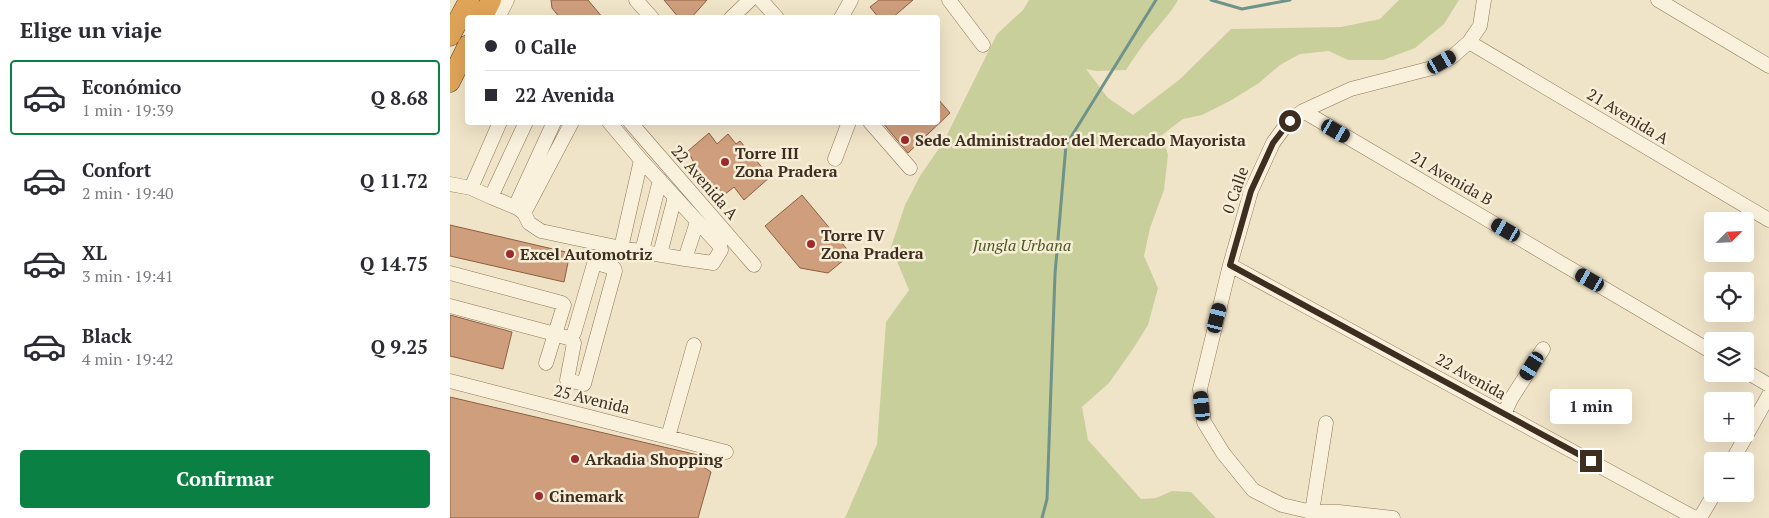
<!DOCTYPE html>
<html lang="es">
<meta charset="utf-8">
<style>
:root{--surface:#fff;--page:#f7f7f7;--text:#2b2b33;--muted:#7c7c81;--line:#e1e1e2;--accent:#0b8043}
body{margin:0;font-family:"PT Serif",serif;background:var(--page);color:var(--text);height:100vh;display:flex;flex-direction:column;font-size:19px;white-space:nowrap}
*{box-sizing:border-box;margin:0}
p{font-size:16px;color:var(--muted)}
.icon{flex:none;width:28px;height:28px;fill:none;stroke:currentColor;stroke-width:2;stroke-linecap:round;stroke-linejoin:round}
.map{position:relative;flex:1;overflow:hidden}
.drawer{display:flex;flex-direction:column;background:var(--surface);width:450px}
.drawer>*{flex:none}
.guide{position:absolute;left:15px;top:15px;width:475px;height:110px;border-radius:5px;box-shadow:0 5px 20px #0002;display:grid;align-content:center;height:110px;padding:0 20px;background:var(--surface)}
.needle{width:32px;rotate:66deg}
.buttons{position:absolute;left:1254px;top:212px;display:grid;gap:10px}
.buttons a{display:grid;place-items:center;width:50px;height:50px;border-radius:5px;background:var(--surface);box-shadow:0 5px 20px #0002;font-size:25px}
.end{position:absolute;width:22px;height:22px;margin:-11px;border:6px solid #3d2e20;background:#fff;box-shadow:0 0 0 2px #fff}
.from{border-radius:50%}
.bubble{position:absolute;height:35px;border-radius:5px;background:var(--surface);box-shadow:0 5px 20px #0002;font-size:16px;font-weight:700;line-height:35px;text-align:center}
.car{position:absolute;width:15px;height:30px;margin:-15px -8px;border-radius:6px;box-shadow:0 0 4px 1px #0007;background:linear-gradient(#222 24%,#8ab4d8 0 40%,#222 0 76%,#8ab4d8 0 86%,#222 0)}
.guide b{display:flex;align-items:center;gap:18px;height:48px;font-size:19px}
.guide b+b{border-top:1px solid var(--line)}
.guide i{width:12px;height:12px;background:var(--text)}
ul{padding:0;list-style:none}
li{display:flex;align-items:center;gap:15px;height:75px;margin:0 10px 8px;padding:0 10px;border:2px solid transparent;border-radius:5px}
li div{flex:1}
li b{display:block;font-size:19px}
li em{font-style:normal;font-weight:700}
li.on{border-color:var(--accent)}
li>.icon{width:45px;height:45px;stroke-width:1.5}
h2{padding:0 20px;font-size:22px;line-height:60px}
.cta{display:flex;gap:10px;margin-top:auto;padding:10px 20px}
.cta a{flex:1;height:58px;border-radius:5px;background:var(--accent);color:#fff;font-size:20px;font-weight:700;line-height:58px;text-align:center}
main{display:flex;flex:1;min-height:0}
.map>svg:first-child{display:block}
</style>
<main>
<section class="drawer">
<h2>Elige un viaje</h2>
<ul>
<li class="on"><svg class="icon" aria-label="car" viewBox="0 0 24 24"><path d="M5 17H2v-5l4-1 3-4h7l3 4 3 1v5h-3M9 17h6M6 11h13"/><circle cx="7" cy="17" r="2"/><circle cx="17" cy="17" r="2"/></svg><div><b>Económico</b><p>1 min · 19:39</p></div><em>Q 8.68</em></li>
<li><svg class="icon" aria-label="car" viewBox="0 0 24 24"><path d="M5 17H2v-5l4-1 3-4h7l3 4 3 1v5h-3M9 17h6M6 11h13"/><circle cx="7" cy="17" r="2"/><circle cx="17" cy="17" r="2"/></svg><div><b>Confort</b><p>2 min · 19:40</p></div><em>Q 11.72</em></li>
<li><svg class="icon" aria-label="car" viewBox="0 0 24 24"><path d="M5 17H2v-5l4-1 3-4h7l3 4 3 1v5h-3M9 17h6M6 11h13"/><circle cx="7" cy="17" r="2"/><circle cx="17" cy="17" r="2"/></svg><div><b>XL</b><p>3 min · 19:41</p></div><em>Q 14.75</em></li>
<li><svg class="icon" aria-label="car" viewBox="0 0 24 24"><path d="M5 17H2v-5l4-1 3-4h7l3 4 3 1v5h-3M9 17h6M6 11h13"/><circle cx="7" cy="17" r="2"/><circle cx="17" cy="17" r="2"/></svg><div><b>Black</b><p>4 min · 19:42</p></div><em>Q 9.25</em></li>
</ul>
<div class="cta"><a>Confirmar</a></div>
</section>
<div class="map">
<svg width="1319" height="518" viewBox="0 0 1319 518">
<rect width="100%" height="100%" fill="#f0e4c8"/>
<path fill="#c9cf9b" d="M579 0H728C722 11 715 18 707 28 695 41 686 55 676 70L646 71 636 69 658 98 683 115 729 80 781 29 891 27 930 19 949 0H1009L994 24 965 48 933 60H898L879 51 850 54 830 65 809 83 780 101 752 115 733 119 712 135 718 155 714 190 700 228 694 256 708 288 698 325 683 349 659 383 632 407 638 440 691 499 706 498 722 491 741 492 766 518H395L427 444 436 322 459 290 441 247 455 205 470 176 494 141 547 34 573 10Z"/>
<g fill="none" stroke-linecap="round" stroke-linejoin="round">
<path stroke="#6f938a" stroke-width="3" d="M761 0 792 9 840 0
M592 518 597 499 605 274 616 145 706 0"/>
</g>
<path fill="#cf9f7d" stroke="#8d5f41" d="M101 0H138L153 18H110L102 8Z
M214 0H257L241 18H229Z
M429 0H463L442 18H429L420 7Z
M488 99 500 113 458 153 432 122H488Z
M259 133 267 144 278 134 286 144 290 141 320 177 294 200 284 187 274 195 269 189 264 194 247 174 249 173 238 151Z
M352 195 401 254 378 273 350 268 315 226Z
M0 225 120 253 114 282 0 256Z
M0 315 62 332 53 369 0 356Z
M0 397 248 455 252 466 261 472 248 518H0Z"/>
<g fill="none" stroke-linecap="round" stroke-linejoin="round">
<g stroke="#8d765c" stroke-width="15">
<path id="minor" d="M186 0 202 18
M311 0 327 18
M499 0 533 45
M1208 0 1319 66
M48 18 57 0
M281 18 300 0
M391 18 401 0
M1019 42 1319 220
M853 111 1262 352
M180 122 304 265
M420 122 460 168
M385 159 399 122
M0 184 21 188 50 122
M21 188 41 197 76 122
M41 197 65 207 104 122
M66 207 74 213 122 122
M74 213 79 223 91 231 171 248 235 259 263 263 271 250 270 246 191 160 159 122
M171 248 191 160
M192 251 210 180
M210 254 225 197
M235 259 247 222
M780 265 1245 518
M0 273 112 303 114 305 105 334 0 306
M96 363 105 334 121 339 124 343 117 380 134 384 165 271 164 268 146 263 144 264 124 333
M1295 371 1319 385
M0 381 276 452
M1054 414 1061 399 1093 349
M218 437 244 345
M1282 461 1319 395
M862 512 876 423
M943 518 889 512H862L832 505 803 490 773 453 754 422 750 389 780 265 801 191 823 143 839 121 853 111 901 89 982 68 1002 57 1019 42 1030 26 1034 0
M1250 518 1264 494"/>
</g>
<g stroke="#5b4430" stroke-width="21">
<path id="highway" d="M32 18 41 0
M0 36 19 0
M0 82 18 45"/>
</g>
<use href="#minor" stroke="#faf1dc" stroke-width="14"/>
<use href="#highway" stroke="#e0a458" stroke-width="20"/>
</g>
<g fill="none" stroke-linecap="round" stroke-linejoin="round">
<path stroke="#3d2e20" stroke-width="6" d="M840 121 823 143 801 191 780 265 1141 461"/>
</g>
<g fill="#9e2a2b" stroke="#f7eed8" stroke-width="2">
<circle cx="455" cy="140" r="5"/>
<circle cx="275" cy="162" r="5"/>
<circle cx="361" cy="244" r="5"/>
<circle cx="60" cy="254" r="5"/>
<circle cx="125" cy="459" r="5"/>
<circle cx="89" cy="496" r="5"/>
</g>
<g text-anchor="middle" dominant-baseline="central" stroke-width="5" stroke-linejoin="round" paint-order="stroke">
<g font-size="16" fill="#3d2e20" stroke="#f7eed8">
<text transform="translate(1178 116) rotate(31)">21 Avenida A</text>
<text transform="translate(1002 178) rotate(30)">21 Avenida B</text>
<text transform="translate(255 182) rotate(49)">22 Avenida A</text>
<text transform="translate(785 190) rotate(-71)">0 Calle</text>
<text transform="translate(1021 376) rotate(29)">22 Avenida</text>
<text transform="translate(142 399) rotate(14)">25 Avenida</text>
</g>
<g font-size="16" font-weight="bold" fill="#3d2e20" stroke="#f7eed8" text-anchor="start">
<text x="465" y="140">Sede Administrador del Mercado Mayorista</text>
<text x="285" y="153">Torre III<tspan x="285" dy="18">Zona Pradera</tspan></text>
<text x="371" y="235">Torre IV<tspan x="371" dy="18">Zona Pradera</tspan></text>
<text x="70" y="254">Excel Automotriz</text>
<text x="135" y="459">Arkadia Shopping</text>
<text x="99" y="496">Cinemark</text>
</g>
<g font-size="16" font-style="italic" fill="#4d5a26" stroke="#f7eed8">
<text x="572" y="245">Jungla Urbana</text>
</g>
</g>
</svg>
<div class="buttons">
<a><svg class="needle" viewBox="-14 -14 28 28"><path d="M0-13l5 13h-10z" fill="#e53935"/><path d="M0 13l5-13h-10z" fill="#7c7c81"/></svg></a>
<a><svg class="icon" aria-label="locate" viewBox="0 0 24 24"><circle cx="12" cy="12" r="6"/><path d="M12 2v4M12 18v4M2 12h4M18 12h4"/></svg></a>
<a><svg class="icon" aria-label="layers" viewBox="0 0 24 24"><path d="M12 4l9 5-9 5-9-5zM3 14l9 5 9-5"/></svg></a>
<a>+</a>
<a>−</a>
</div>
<i class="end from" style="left:840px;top:121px"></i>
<i class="end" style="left:1141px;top:461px"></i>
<div class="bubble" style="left:1100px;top:389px;width:82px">1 min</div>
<i class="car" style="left:992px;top:62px;rotate:60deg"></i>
<i class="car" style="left:886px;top:131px;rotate:120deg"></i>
<i class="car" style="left:1056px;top:230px;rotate:300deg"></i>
<i class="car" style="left:1140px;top:280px;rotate:300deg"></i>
<i class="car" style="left:767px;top:318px;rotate:14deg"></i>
<i class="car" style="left:1082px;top:366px;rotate:212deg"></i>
<i class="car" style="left:752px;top:406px;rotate:354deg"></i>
<div class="guide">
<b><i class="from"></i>0 Calle</b>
<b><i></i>22 Avenida</b>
</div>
</div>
</main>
